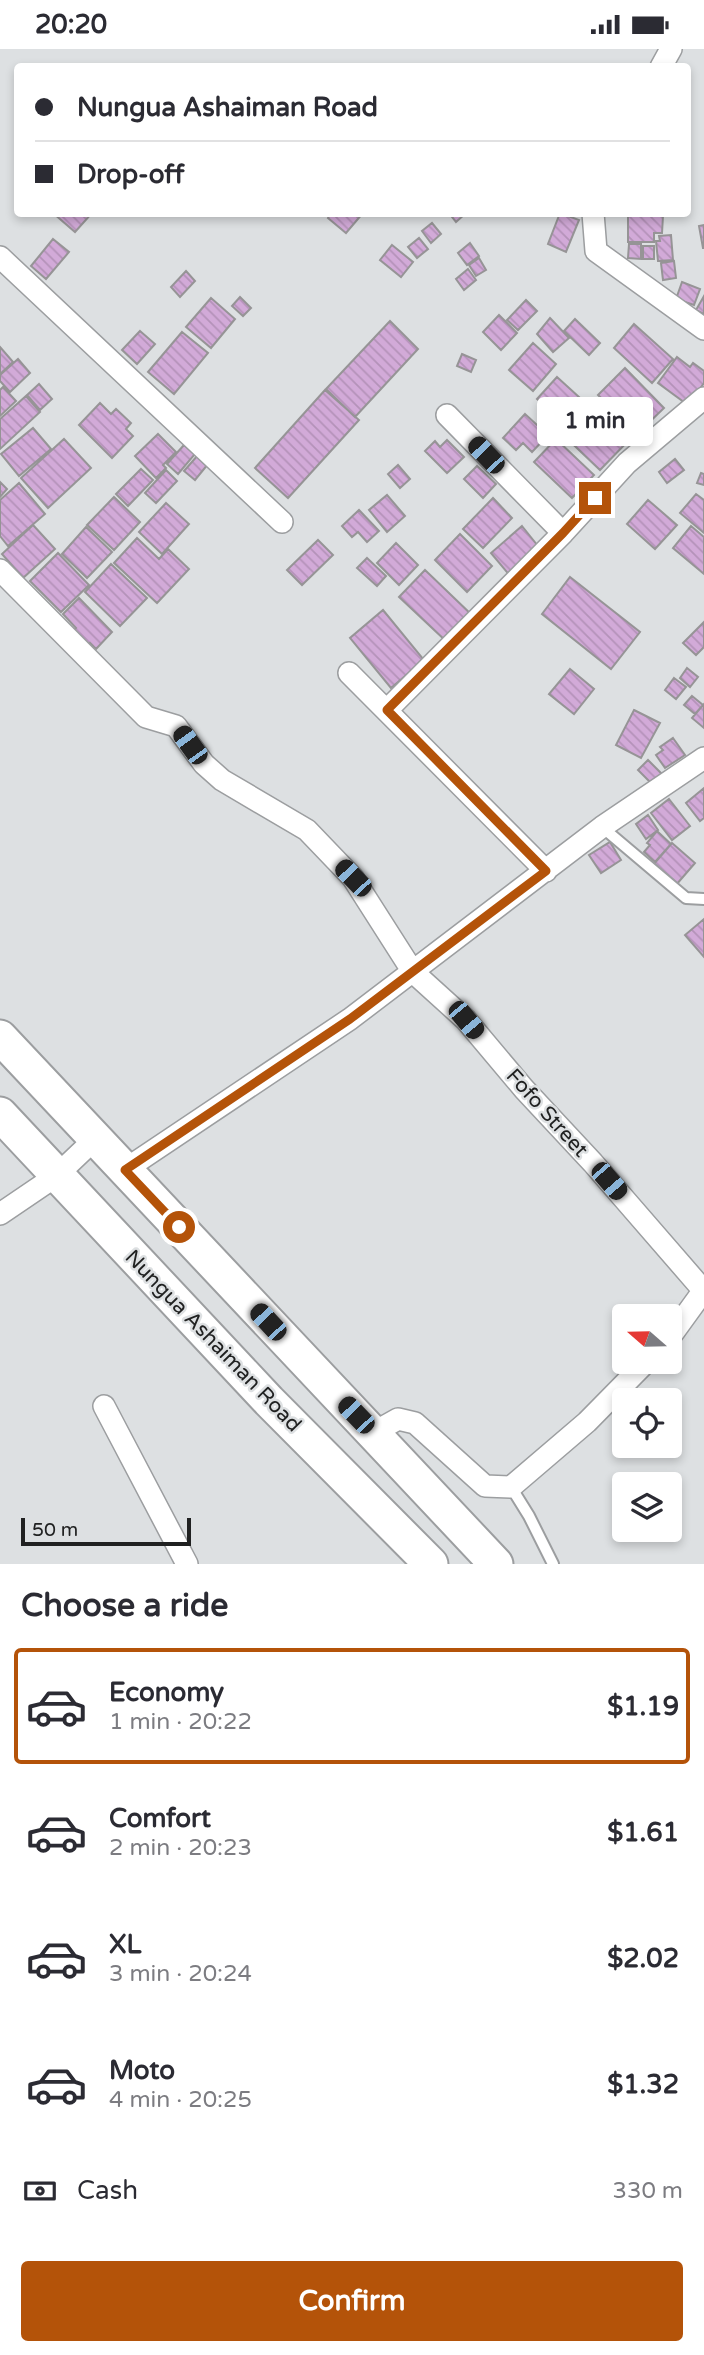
<!DOCTYPE html>
<meta charset="utf-8">
<style>
:root{--surface:#fff;--page:#f7f7f7;--text:#2b2b33;--muted:#7c7c81;--line:#e1e1e2;--accent:#b45309}
body{margin:0;font-family:"Varela Round",sans-serif;background:var(--page);color:var(--text);height:100vh;display:flex;flex-direction:column;font-size:26px;white-space:nowrap}
*{box-sizing:border-box;margin:0}
p{font-size:23px;color:var(--muted)}
.icon{flex:none;width:38px;height:38px;fill:none;stroke:currentColor;stroke-width:2;stroke-linecap:round;stroke-linejoin:round}
.map{position:relative;height:1515px;overflow:hidden}
.details{display:flex;flex-direction:column;background:var(--surface);flex:1}
.details>*{flex:none}
.top-card{position:absolute;left:14px;top:14px;width:677px;height:154px;border-radius:7px;box-shadow:0 4px 10px #0003;display:grid;align-content:center;height:154px;padding:0 21px;background:var(--surface)}
.needle{width:46px;rotate:290deg}
.fabs{position:absolute;left:612px;top:1255px;display:grid;gap:14px}
.fabs a{display:grid;place-items:center;width:70px;height:70px;border-radius:7px;background:var(--surface);box-shadow:0 4px 10px #0003;font-size:35px}
.scale{position:absolute;left:21px;bottom:18px;width:170px;box-sizing:border-box;padding-left:7px;border:4px solid #202121;border-top:0;font-size:19px;line-height:24px;white-space:nowrap;color:#202121;-webkit-text-stroke:5px #dde0e2;paint-order:stroke}
.end{position:absolute;width:32px;height:32px;margin:-16px;border:9px solid #b45309;background:#fff;box-shadow:0 0 0 4px #fff}
.from{border-radius:50%}
.bubble{position:absolute;height:49px;border-radius:7px;background:var(--surface);box-shadow:0 4px 10px #0003;font-size:23px;font-weight:700;line-height:49px;text-align:center}
.car{position:absolute;width:21px;height:42px;margin:-21px -10px;border-radius:9px;box-shadow:0 0 5px 2px #0007;background:linear-gradient(#222 24%,#8ab4d8 0 40%,#222 0 76%,#8ab4d8 0 86%,#222 0)}
.top-card b{display:flex;align-items:center;gap:24px;height:66px;font-size:26px}
.top-card b+b{border-top:2px solid var(--line)}
.top-card i{width:18px;height:18px;background:var(--text)}
ul{padding:0;list-style:none}
li{display:flex;align-items:center;gap:21px;height:116px;margin:0 14px 10px;padding:0 7px;border:4px solid transparent;border-radius:7px}
li div{flex:1}
li b{display:block;font-size:26px}
li em{font-style:normal;font-weight:700}
li.active{border-color:var(--accent)}
li>.icon{width:63px;height:63px;stroke-width:1.5}
h2{padding:0 21px;font-size:32px;line-height:84px}
.pay{display:flex;align-items:center;gap:18px;height:77px;padding:0 21px;font-size:26px}
.pay p{margin-inline-start:auto}
.cta{display:flex;gap:14px;margin-top:auto;padding:14px 21px}
.cta a{flex:1;height:80px;border-radius:7px;background:var(--accent);color:#fff;font-size:28px;font-weight:700;line-height:80px;text-align:center}
.status{display:flex;justify-content:space-between;align-items:center;height:49px;padding:0 35px;background:var(--surface);direction:ltr}
.status svg{height:19px;fill:currentColor}
.map>svg:first-child{display:block}
</style>
<div class="status"><b>20:20</b><svg viewBox="0 0 49 12"><path d="M0 12V9h3v3zM5 12V6h3v6zM10 12V3h3v9zM15 12V0h3v12zM26 1h20v11H26zM47 4h2v5h-2z"/></svg></div>
<div class="map">
<svg width="704" height="1515" viewBox="0 0 704 1515">
<defs>
<pattern id="building-back-hatch" width="6" height="6" patternUnits="userSpaceOnUse" patternTransform="scale(1.75)"><rect width="6" height="6" fill="#d2aad8"/><path d="M-1 5l2 2M0 0l6 6M5-1l2 2" fill="none" stroke="#b492b9"/></pattern>
</defs>
<rect width="100%" height="100%" fill="#dde0e2"/>
<path fill="url(#building-back-hatch)" stroke="#969496" stroke-width="2" d="M53 164H92L75 183Z
M331 164H363L346 184 328 169Z
M449 164H466L456 173Z
M560 164 579 171 566 203 548 195Z
M628 167H663L662 184H654V193H628Z
M432 174 441 185 431 194 422 182Z
M704 176V199H703L699 177Z
M671 186 673 211 658 212 656 192H660L659 187Z
M419 189 428 200 417 209 408 198Z
M53 190 69 203 46 230 31 217Z
M470 194 479 207 467 216 458 204Z
M629 195H641V210L628 209Z
M392 196 413 213 401 228 380 211Z
M643 197H654V210H643Z
M479 209 486 221 476 227 469 216Z
M674 212 676 229 663 231 661 214Z
M468 220 476 231 464 241 456 230Z
M186 222 195 232 180 248 171 238Z
M682 233 700 240 694 256 676 250Z
M704 247V265L696 261Z
M240 248 251 259 243 267 232 257Z
M211 249 235 270 211 299 186 278Z
M526 251 537 262 518 281 507 271Z
M499 266 517 284 501 301 483 283Z
M550 269 569 289 553 303 537 285Z
M575 270 600 294 589 306 564 282Z
M390 272 418 300 355 368 326 340Z
M634 275 673 310 652 334 614 299Z
M140 282 155 295 137 315 122 301Z
M182 283 208 304 174 345 148 323Z
M533 294 556 315 533 342 509 321Z
M0 298 13 313 0 325Z
M462 305 476 311 471 323 457 317Z
M677 308 690 318 693 314 704 322V334L688 356 658 334Z
M18 310 30 324 10 343 0 332V326Z
M625 319 664 359 637 385 598 346Z
M557 328 579 348 558 369 537 350Z
M39 335 52 350 40 361 27 346Z
M3 338 16 352 0 367V341Z
M325 341 359 371 288 449 255 419Z
M26 347 40 363 0 400V370Z
M590 351 631 389 600 421 560 383Z
M100 354 111 365 116 360 131 374 126 380 133 387 112 409 79 376Z
M525 365 548 386 532 403 523 394 516 401 503 389Z
M33 379 51 400 19 427 1 405Z
M158 385 176 403 163 416 166 419 156 429 135 407Z
M64 390 91 419 48 459 21 429Z
M556 390 594 426 572 449 534 413Z
M447 391 464 408 447 424 425 402 435 392 440 398Z
M184 396 195 405 178 425 167 415Z
M198 406 208 415 195 431 184 422Z
M675 410 684 421 667 434 659 423Z
M398 416 410 430 400 439 388 425Z
M477 417 496 435 483 449 464 430Z
M141 420 153 431 128 457 116 445Z
M166 421 177 432 156 454 145 444Z
M701 424 704 425V436L697 434Z
M0 433 7 440 0 448Z
M19 434 45 465 8 497 0 487V451Z
M696 445 704 451V484L680 464Z
M387 446 405 467 387 483 369 461Z
M114 448 140 473 114 501 87 476Z
M493 449 512 469 483 499 463 480Z
M648 451 677 476 655 500 627 475Z
M166 454 189 475 162 505 139 483Z
M359 461 379 482 367 493 358 483 352 488 342 477Z
M33 476 55 500 23 529 2 505Z
M522 477 542 502 511 528 491 504Z
M691 477 704 488V525L673 499Z
M86 478 112 503 87 529 62 505Z
M460 485 492 517 467 543 435 511Z
M137 489 159 510 168 500 189 520 157 554 114 514Z
M318 491 333 506 302 536 287 521Z
M396 494 418 516 399 536 377 514Z
M58 504 89 536 61 563 30 532Z
M367 509 386 527 377 537 357 519Z
M111 515 147 549 120 577 85 543Z
M425 521 472 566 447 593 399 548Z
M570 528 640 583 611 620 542 565Z
M79 549 112 583 96 600 90 594 84 600 70 585 76 579 63 565Z
M383 561 424 611 391 639 350 589Z
M704 573V598L696 606 683 594Z
M687 619 698 628 690 638 680 629Z
M570 620 594 640 574 665 549 645Z
M674 629 686 638 676 650 665 641Z
M692 647 703 656 695 665 684 656Z
M704 655V679L692 669Z
M634 661 660 674 641 709 616 696Z
M673 689 685 706 665 719 656 706 663 701 660 698Z
M648 711 662 725 652 735 638 721Z
M704 739V769L700 772 686 754Z
M669 750 690 777 672 791 651 764Z
M648 766 658 781 646 790 636 775Z
M657 782 671 795 655 813 644 803 650 796 647 794Z
M610 793 621 811 601 824 589 806Z
M672 794 695 814 676 836 653 816Z
M704 870V908L685 886Z"/>
<g fill="none" stroke-linecap="round" stroke-linejoin="round">
<g stroke="#9c9ea0" stroke-width="14">
<path id="service" d="M602 778 686 849 704 850
M511 1438 529 1467 553 1515"/>
</g>
<g stroke="#9c9ea0" stroke-width="24">
<path id="minor" d="M661 18 671 0
M593 164 596 202 704 280
M0 208 282 473
M447 366 563 484
M0 521 146 668 176 677 204 715 222 731 307 781 353 829 413 923 466 971 524 1040 593 1114 704 1242
M349 624 546 822
M387 661 563 484 627 414 704 349
M126 1120 350 970 602 778 704 709
M0 1165 56 1127 96 1089
M670 1288 704 1241
M104 1357 187 1515
M373 1384 398 1370 415 1374 485 1437 511 1438 587 1373 647 1312"/>
</g>
<g stroke="#9c9ea0" stroke-width="37">
<path id="primary" d="M0 988 496 1515
M0 1065 269 1352 431 1515"/>
</g>
<use href="#service" stroke="#fff" stroke-width="10"/>
<use href="#minor" stroke="#fff" stroke-width="21"/>
<use href="#primary" stroke="#fff" stroke-width="33"/>
</g>
<g fill="none" stroke-linecap="round" stroke-linejoin="round">
<path stroke="#b45309" stroke-width="9" d="M179 1178 125 1121 350 970 546 822 387 661 563 484 595 449"/>
</g>
<g text-anchor="middle" dominant-baseline="central" stroke-width="5" stroke-linejoin="round" paint-order="stroke">
<g font-size="21" fill="#202121" stroke="#dde0e2">
<text transform="translate(547 1064) rotate(48)">Fofo Street</text>
<text transform="translate(213 1292) rotate(46)">Nungua Ashaiman Road</text>
</g>
</g>
</svg>
<div class="fabs">
<a><svg class="needle" viewBox="-14 -14 28 28"><path d="M0-13l5 13h-10z" fill="#e53935"/><path d="M0 13l5-13h-10z" fill="#7c7c81"/></svg></a>
<a><svg class="icon" aria-label="locate" viewBox="0 0 24 24"><circle cx="12" cy="12" r="6"/><path d="M12 2v4M12 18v4M2 12h4M18 12h4"/></svg></a>
<a><svg class="icon" aria-label="layers" viewBox="0 0 24 24"><path d="M12 4l9 5-9 5-9-5zM3 14l9 5 9-5"/></svg></a>
</div>
<div class="scale">50 m</div>
<i class="end from" style="left:179px;top:1178px"></i>
<i class="end" style="left:595px;top:449px"></i>
<div class="bubble" style="left:537px;top:348px;width:116px">1 min</div>
<i class="car" style="left:486px;top:406px;rotate:316deg"></i>
<i class="car" style="left:190px;top:696px;rotate:324deg"></i>
<i class="car" style="left:353px;top:829px;rotate:316deg"></i>
<i class="car" style="left:466px;top:971px;rotate:140deg"></i>
<i class="car" style="left:609px;top:1132px;rotate:139deg"></i>
<i class="car" style="left:268px;top:1273px;rotate:317deg"></i>
<i class="car" style="left:356px;top:1366px;rotate:316deg"></i>
<div class="top-card">
<b><i class="from"></i>Nungua Ashaiman Road</b>
<b><i></i>Drop-off</b>
</div>
</div>
<section class="details">
<h2>Choose a ride</h2>
<ul>
<li class="active"><svg class="icon" aria-label="car" viewBox="0 0 24 24"><path d="M5 17H2v-5l4-1 3-4h7l3 4 3 1v5h-3M9 17h6M6 11h13"/><circle cx="7" cy="17" r="2"/><circle cx="17" cy="17" r="2"/></svg><div><b>Economy</b><p>1 min · 20:22</p></div><em>$1.19</em></li>
<li><svg class="icon" aria-label="car" viewBox="0 0 24 24"><path d="M5 17H2v-5l4-1 3-4h7l3 4 3 1v5h-3M9 17h6M6 11h13"/><circle cx="7" cy="17" r="2"/><circle cx="17" cy="17" r="2"/></svg><div><b>Comfort</b><p>2 min · 20:23</p></div><em>$1.61</em></li>
<li><svg class="icon" aria-label="car" viewBox="0 0 24 24"><path d="M5 17H2v-5l4-1 3-4h7l3 4 3 1v5h-3M9 17h6M6 11h13"/><circle cx="7" cy="17" r="2"/><circle cx="17" cy="17" r="2"/></svg><div><b>XL</b><p>3 min · 20:24</p></div><em>$2.02</em></li>
<li><svg class="icon" aria-label="car" viewBox="0 0 24 24"><path d="M5 17H2v-5l4-1 3-4h7l3 4 3 1v5h-3M9 17h6M6 11h13"/><circle cx="7" cy="17" r="2"/><circle cx="17" cy="17" r="2"/></svg><div><b>Moto</b><p>4 min · 20:25</p></div><em>$1.32</em></li>
</ul>
<div class="pay"><svg class="icon" aria-label="cash" viewBox="0 0 24 24"><path d="M3 7h18v10H3z"/><circle cx="12" cy="12" r="2"/></svg>Cash<p>330 m</p></div>
<div class="cta"><a>Confirm</a></div>
</section>
